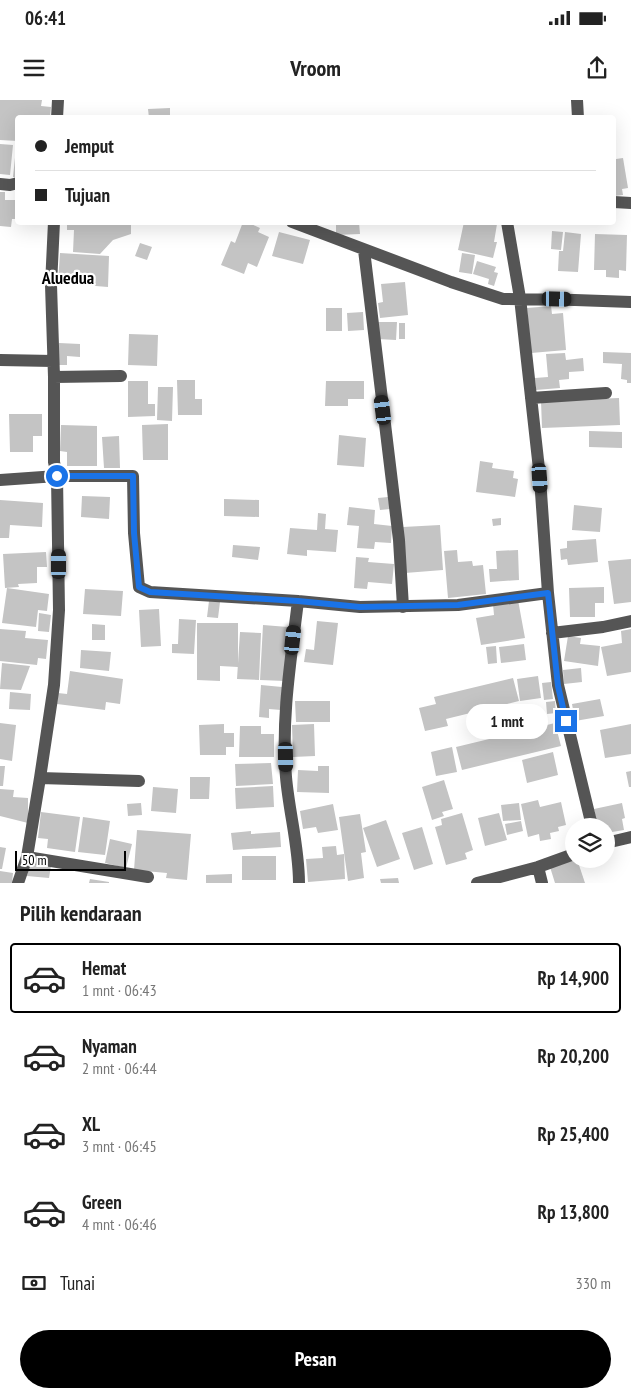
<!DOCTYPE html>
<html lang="id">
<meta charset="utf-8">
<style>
:root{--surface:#fff;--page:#f2f2f2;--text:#222;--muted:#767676;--line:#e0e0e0;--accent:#000}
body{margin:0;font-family:"PT Sans Narrow",sans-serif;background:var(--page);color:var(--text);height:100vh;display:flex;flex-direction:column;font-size:19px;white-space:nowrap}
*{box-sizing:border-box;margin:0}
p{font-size:16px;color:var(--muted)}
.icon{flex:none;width:28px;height:28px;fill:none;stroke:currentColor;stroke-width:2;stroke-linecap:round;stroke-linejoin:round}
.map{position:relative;height:783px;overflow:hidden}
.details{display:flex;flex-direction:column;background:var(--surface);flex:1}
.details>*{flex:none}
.hud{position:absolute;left:15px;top:15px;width:601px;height:110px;border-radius:5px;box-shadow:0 5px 20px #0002;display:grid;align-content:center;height:110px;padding:0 20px;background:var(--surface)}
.tools{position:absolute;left:565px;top:718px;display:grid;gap:10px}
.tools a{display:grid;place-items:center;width:50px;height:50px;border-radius:50%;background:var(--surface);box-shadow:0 5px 20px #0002;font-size:25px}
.scale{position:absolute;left:15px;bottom:12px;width:111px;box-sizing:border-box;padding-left:5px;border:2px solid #000;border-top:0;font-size:14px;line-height:18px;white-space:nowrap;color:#000;-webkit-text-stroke:4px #fff;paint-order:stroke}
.end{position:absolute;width:22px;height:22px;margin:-11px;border:6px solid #1a73e8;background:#fff;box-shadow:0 0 0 2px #fff}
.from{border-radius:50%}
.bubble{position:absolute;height:35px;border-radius:18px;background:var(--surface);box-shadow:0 5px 20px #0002;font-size:16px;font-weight:700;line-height:35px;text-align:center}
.car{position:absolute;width:15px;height:30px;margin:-15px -8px;border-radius:6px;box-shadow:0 0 4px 1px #0007;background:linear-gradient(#222 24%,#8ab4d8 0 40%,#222 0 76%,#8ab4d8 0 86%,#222 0)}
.hud b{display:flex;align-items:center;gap:18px;height:48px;font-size:19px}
.hud b+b{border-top:1px solid var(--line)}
.hud i{width:12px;height:12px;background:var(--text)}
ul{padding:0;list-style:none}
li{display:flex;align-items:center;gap:15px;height:70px;margin:0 10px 8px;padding:0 10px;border:2px solid transparent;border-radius:5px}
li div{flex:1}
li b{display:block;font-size:19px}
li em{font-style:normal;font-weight:700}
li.selected{border-color:var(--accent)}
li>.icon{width:45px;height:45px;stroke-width:1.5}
h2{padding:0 20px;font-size:22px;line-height:60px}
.pay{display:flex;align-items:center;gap:12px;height:55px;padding:0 20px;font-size:19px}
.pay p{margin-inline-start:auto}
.button{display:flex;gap:10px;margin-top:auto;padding:10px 20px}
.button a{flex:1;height:58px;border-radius:30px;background:var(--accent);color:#fff;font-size:20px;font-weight:700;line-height:58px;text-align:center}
.status{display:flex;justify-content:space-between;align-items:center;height:35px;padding:0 25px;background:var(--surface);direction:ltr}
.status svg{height:14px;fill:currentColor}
header{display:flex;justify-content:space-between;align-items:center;height:65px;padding:0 20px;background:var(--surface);font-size:22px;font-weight:700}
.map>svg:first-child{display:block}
</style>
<div class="status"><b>06:41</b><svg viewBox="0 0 49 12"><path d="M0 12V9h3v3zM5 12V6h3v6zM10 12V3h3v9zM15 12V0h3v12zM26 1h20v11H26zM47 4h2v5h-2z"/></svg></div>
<header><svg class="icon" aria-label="menu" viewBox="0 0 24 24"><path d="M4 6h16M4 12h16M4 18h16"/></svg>Vroom<svg class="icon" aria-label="share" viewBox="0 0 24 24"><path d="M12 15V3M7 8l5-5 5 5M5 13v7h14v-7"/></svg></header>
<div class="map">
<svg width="631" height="783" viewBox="0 0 631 783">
<rect width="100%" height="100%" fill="#fff"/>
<path fill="#c4c4c4" d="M0 0H42L41 6 51 7 50 18H18V41L0 40Z
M170 8V18H149L148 9Z
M0 44 13 45 10 75 0 74Z
M16 48H18V78L13 77Z
M614 54 616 59 623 58 628 88 622 89 623 95 614 96Z
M0 92H5V100H16V96H18V119H12L11 127 0 126Z
M67 122H131V134L113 140 100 154 73 152 74 130H67Z
M243 122H247L260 128 258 132 269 137 257 167 248 163 244 174 221 165 231 141 235 143Z
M336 122H359L360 134 336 135Z
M464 122H489L497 124 494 142H497L493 158 458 150Z
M552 131 563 132 561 150 551 149Z
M279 132 310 140 303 164 272 156Z
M565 132 581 134 578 172 558 171 559 151H563Z
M595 134 627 135 626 171 619 170V178L606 177V170H594Z
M140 143 152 147 147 160 135 156Z
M60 153 109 156 108 187 58 183Z
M462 153 475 155 472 174 459 172Z
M477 161 496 167 494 172 498 173 494 186 488 184 489 179 473 174Z
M405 182 408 215 380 218 378 203 383 202 381 184Z
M551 206 552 214 563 213 566 250 531 253 527 208Z
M326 208H342V231H326Z
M363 212 364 230 348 231 347 213Z
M378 222H397L396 240 377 239Z
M399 223H405V239H399Z
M129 234 158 235 157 266 128 265Z
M59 243 80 244V257L67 256V265H58Z
M603 252 631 253V283H627V280L621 279 622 264 603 263Z
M565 253 566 260 583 258 584 271 569 272V279L559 280 560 288 536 290 535 278 548 277 546 254Z
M177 280H195V299H202V315H178Z
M128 281H148V304H155V316L128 317Z
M326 281H364V299H348V306H325Z
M158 287H173L172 321 157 320Z
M619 298 620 325 542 328 541 301Z
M9 314H42V336H33V352H10Z
M168 324V360H143L142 325Z
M61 325 97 326V366H67V352L60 351Z
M589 331 622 332V348L589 347Z
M339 335 366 338 364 367 337 365Z
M119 336 120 368H104L102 337Z
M480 361 493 363 492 368 514 371 513 378 518 379 515 397 476 392Z
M82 396 110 397 109 419 81 417Z
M388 397 390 409 380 410 378 398Z
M224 399 259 400V417L224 416Z
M0 400 43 403 42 427 10 425 9 438H0Z
M574 405 602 408 600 432 572 430Z
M349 407 375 410 374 424 392 426 391 443 375 442 374 449 357 448 359 426 347 425Z
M318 413 326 414 325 429 338 430 336 452 307 450V456L287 454 290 428 317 430Z
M501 418V425L493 426 492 419Z
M440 425 443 470 405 473 403 427Z
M596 439 598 462 568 465 567 459 561 460 560 449 567 448V441Z
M233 445 260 447 258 460 232 457Z
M457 450 458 462 472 461 473 466 483 465 486 494 448 498 444 451Z
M518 450 519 480 490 482 489 469H497L496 451Z
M46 452 47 467H37V483L18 484 19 487 5 488 3 454Z
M356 457 369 458 368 462 394 464 392 484 368 482 367 489 354 488Z
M631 459V502L614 504 608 461Z
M604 487V503H595V517H570L569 488Z
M7 488 49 494 47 511 38 510 36 527 2 523Z
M85 489 123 491 121 516 83 514Z
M518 500 525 538 481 545 476 518 494 515 493 504Z
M209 501 220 502 218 518 207 517Z
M159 509 161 546 141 547 139 510Z
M39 513 51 515 49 532 38 531Z
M179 519 196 520 194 554 172 553V544H178Z
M317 521 338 523 333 565 304 562 306 549 314 550Z
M197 523H238V567L220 566V581L197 580Z
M92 524 105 525V540H92Z
M263 525 288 527 285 581 260 580Z
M0 529 26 531 25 538 48 540 46 559 38 558 37 565 0 561Z
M631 529V572L607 576 601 547 622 543 621 531Z
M240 532 261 533 259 580 237 579Z
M568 536 581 538 580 544 600 546 598 566 564 561Z
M524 544 526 560 501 563 499 547Z
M496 546 497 563 488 564 486 547Z
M81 550 111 552 109 571 80 568Z
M2 563 30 566 21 590 0 589Z
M581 568 582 582 564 584 563 570Z
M70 571 123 579 120 604 106 602 105 610 57 604 58 593 67 594Z
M538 576 541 598 520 601 517 579Z
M513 578 519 601 446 619 448 626 425 631 419 608 436 604 434 597Z
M551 582 553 599 544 600 542 583Z
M261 585 282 587 281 610 269 609V618L259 617Z
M10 592 31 594 30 610 9 609Z
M600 599 604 616 575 621 572 604Z
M295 601H330V622H296Z
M555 601 556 613 547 614 546 602Z
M0 623 16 625 12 661 0 659Z
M555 623 561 646 462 670 456 647Z
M224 624V633H234V647H226V655H200L199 625Z
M314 624 315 656 293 657 292 625Z
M631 624V654L605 658 600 630Z
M240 626H261V634H274V657H239Z
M452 647 457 672 436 676 431 652Z
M553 652 558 675 527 683 522 660Z
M271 663 273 684 236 686 235 664Z
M0 666H5L3 686H0Z
M318 666H329V693L297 692 298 670 318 671Z
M631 671V687H629L626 672Z
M190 677H210L209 699H190Z
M444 680 453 709 442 712 444 716 432 720 422 687Z
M273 686 274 707 236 709 235 688Z
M153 687 178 689 176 713 151 711Z
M0 689 14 690 13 697 28 698V723L0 716Z
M538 700 540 707 561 702 566 725 558 727 559 731 550 733 551 739 540 741 539 734 528 737 521 704Z
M141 703 142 715 128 716 127 704Z
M519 703 521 720 503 721 501 705Z
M622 703 625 718 622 719 624 730 606 733V726H597L594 709Z
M333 704 338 730 318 733 316 727 303 729 300 711Z
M41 712 80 717 75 752 47 748 48 739 38 738Z
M462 713 473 750 465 753 467 759 446 765 435 727 442 725 441 719Z
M499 713 507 740 485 746 478 718Z
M360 714 366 752 361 753 364 778 348 781 339 717Z
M83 717 110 721 105 755 78 752Z
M386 720 400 759 377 767 363 728Z
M521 721 523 731 507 735 505 724Z
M422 727 433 764 414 770 402 733Z
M137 730 191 734 187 780 166 778 167 773 134 770Z
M251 731V734L280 732 281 747 233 750 231 733Z
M110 739 132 744 126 768 105 763Z
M336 746 337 755 344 754 345 779 308 782 306 759 323 758 322 747Z
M0 747 6 748 2 769H0Z
M242 756H276V780H242Z
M577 759 585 783H555L550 767Z
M29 763 51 766 49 778 27 776Z
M0 771 13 773 12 783H0Z
M232 774V783H206V775Z
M398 778 399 783H381L380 779Z
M90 779 109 782V783H89Z"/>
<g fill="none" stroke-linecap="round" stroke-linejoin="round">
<path stroke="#555" stroke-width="12" d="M577 0 578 18
M57 18 58 0
M0 84 10 85 18 83
M614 102 631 103
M292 122 451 182 503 199 575 200 631 202
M507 122 520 198 540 378 548 493 558 585 592 726
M364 150 399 440 403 507
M0 260 53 261
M54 277 121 276
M531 298 606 293
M0 380 57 376H133L134 433 139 487 150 492 298 501 360 507 458 505 548 493
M298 501C291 559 281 618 286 677 289 712 299 747 299 783
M552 533 603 527 631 521
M40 678 139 681
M606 743 631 737
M27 757 148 777
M538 767 542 783
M18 783 27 757 40 678 54 585 59 510 57 376 54 362V277L51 185 54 122
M477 783 538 767 574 754"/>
</g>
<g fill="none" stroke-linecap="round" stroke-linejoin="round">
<path stroke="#1a73e8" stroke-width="6" d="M57 376H133L134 433 139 487 150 492 298 501 360 507 458 505 548 493 558 586 566 621"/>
</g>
<g text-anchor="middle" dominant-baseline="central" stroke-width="4.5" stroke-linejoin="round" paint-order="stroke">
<g font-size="18" font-weight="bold" fill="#000" stroke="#fff">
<text x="68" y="177">Aluedua</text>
</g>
</g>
</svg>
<div class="tools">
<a><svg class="icon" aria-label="layers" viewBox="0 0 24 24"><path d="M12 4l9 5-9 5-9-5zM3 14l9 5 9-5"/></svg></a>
</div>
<div class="scale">50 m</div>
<i class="end from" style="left:57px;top:376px"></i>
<i class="end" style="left:566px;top:621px"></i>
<div class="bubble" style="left:466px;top:604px;width:82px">1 mnt</div>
<i class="car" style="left:557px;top:199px;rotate:91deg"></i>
<i class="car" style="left:383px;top:310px;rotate:353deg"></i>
<i class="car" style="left:540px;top:378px;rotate:176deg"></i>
<i class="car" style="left:59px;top:464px;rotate:0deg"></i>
<i class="car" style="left:293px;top:540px;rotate:6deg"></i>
<i class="car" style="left:286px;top:657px;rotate:179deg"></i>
<div class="hud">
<b><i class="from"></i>Jemput</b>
<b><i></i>Tujuan</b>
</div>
</div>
<section class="details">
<h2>Pilih kendaraan</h2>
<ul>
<li class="selected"><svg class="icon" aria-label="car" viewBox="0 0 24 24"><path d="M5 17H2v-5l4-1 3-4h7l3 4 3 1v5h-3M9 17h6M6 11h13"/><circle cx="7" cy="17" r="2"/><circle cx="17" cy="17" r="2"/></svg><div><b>Hemat</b><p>1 mnt · 06:43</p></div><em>Rp 14,900</em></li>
<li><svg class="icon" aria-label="car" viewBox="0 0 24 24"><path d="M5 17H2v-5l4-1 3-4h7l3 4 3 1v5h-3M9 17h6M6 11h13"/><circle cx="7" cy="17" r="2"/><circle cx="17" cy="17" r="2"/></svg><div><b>Nyaman</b><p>2 mnt · 06:44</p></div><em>Rp 20,200</em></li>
<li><svg class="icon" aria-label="car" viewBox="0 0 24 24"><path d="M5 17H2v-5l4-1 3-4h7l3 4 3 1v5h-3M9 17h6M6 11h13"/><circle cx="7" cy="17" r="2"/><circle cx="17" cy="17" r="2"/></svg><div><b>XL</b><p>3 mnt · 06:45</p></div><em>Rp 25,400</em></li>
<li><svg class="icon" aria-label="car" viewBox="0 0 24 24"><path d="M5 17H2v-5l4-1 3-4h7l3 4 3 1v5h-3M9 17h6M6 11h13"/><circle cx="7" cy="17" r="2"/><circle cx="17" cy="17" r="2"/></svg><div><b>Green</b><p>4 mnt · 06:46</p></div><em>Rp 13,800</em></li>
</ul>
<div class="pay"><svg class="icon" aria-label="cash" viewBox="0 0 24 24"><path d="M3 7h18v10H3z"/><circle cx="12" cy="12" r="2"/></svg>Tunai<p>330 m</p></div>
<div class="button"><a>Pesan</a></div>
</section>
